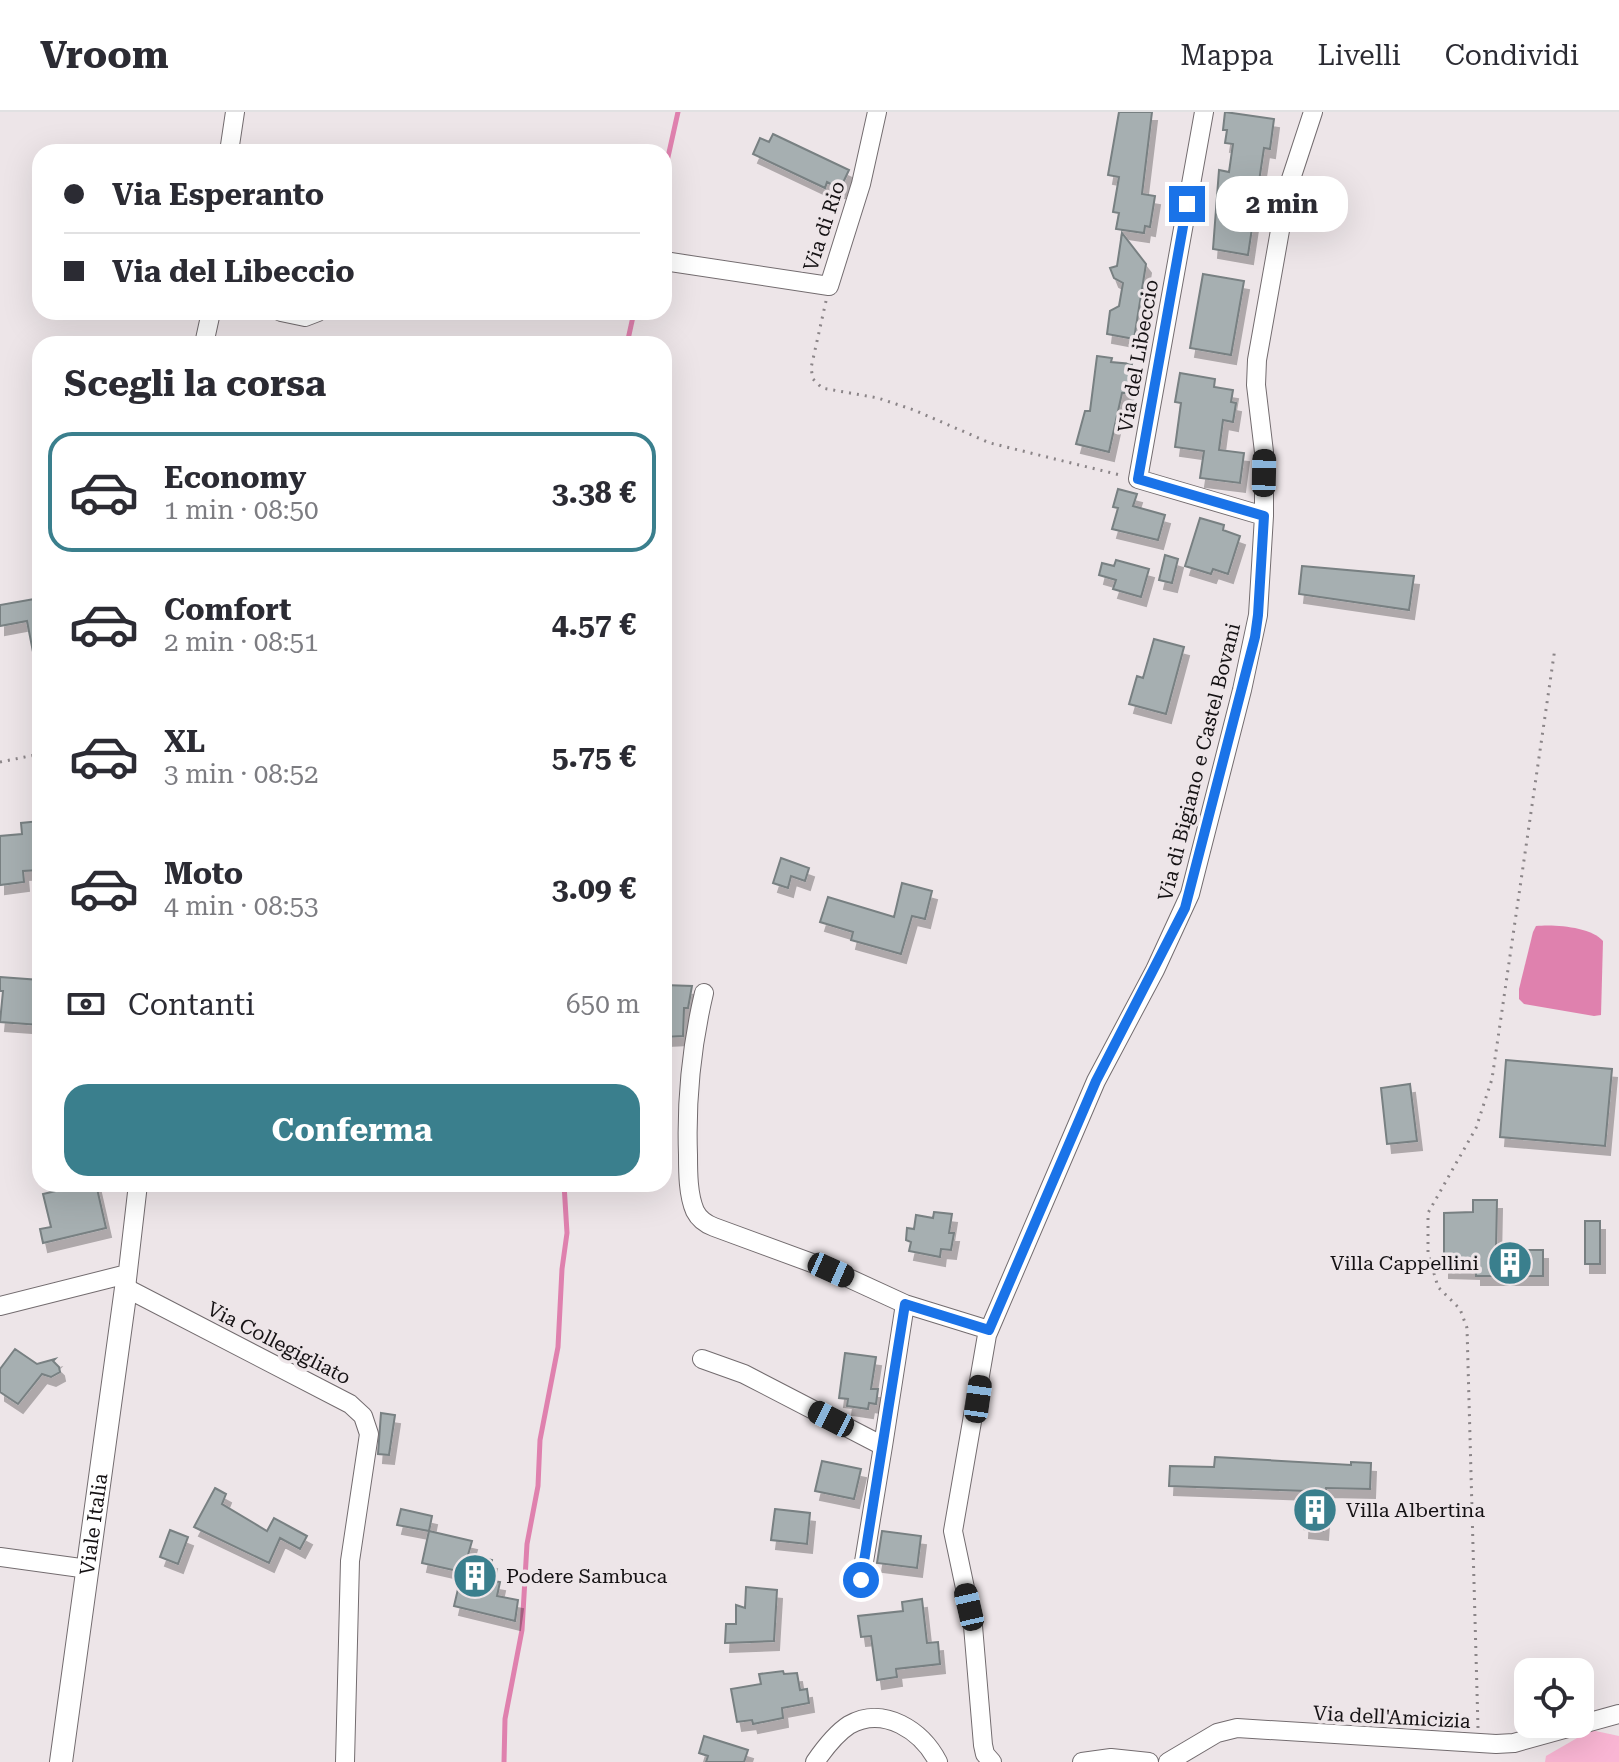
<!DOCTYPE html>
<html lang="it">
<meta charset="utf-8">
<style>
:root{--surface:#fff;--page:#f7f7f7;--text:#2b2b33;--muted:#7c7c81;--line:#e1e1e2;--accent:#3a7f8d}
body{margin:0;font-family:"Roboto Serif",serif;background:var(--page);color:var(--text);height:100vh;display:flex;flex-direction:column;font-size:30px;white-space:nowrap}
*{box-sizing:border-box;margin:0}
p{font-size:26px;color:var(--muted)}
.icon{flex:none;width:44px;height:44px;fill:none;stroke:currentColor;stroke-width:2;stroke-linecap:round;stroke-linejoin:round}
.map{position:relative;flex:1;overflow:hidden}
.details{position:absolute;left:32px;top:224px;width:640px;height:856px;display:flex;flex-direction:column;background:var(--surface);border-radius:24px;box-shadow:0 8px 32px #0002}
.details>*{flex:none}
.banner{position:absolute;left:32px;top:32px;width:640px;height:176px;border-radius:24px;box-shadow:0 8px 32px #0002;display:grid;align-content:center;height:176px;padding:0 32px;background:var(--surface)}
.fabs{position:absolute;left:1514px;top:1546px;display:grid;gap:16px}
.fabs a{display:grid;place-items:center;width:80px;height:80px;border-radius:16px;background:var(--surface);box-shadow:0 8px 32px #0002;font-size:40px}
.end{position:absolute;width:36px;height:36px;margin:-18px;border:10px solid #1a73e8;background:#fff;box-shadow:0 0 0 4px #fff}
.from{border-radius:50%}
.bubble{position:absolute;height:56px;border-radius:24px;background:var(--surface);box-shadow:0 8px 32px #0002;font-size:26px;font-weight:700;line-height:56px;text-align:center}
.car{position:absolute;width:24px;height:48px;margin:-24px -12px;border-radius:10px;box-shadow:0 0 6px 2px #0007;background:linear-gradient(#222 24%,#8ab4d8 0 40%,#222 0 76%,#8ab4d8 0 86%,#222 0)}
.banner b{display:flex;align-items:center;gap:28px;height:76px;font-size:30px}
.banner b+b{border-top:2px solid var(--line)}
.banner i{width:20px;height:20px;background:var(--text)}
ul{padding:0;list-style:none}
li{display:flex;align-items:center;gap:24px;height:120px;margin:0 16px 12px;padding:0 16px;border:4px solid transparent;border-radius:24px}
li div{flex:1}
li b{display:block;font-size:30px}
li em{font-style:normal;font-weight:700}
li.active{border-color:var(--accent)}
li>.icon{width:72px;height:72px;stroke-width:1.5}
h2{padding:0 32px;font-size:36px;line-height:96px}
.pay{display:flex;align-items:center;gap:20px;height:88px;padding:0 32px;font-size:30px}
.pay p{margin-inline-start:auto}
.button{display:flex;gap:16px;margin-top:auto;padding:16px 32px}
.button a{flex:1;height:92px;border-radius:24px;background:var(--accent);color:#fff;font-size:32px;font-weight:700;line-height:92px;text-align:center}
header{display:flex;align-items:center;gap:48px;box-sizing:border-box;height:112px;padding:0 40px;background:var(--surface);border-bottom:2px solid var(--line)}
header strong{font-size:38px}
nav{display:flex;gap:44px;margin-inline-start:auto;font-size:28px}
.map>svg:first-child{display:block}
</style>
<header>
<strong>Vroom</strong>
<nav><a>Mappa</a><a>Livelli</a><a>Condividi</a></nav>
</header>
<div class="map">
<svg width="1619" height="1650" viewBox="0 0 1619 1650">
<defs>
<filter id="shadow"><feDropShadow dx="5" dy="9" stdDeviation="0" flood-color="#0004"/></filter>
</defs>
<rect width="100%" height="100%" fill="#ede5e8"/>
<path fill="#f9b5d3" d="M1591 1618 1619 1624V1650H1545L1546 1644Z"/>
<path fill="#df81ae" d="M1536 814C1555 812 1591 815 1603 829L1601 903 1594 904 1524 892 1519 887V877L1533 820Z"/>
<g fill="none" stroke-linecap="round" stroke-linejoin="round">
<path stroke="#df81ae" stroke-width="5" d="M664 63 678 0
M627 232 634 200
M504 1650 505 1607 522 1518 527 1432 538 1374 540 1328 558 1235 562 1157 567 1121 564 1072"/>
</g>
<path fill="#a6afb1" stroke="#788082" stroke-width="2" filter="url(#shadow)" d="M1119 0H1152L1142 82 1155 84 1150 115 1145 114 1144 121 1116 117 1119 101 1113 100 1119 65 1108 63Z
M1225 0 1274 7 1270 37 1264 36 1248 143 1213 137 1219 58 1229 60 1233 32 1225 31 1227 18H1223Z
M773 22 849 58 840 77 827 70 825 76 753 42 760 26 769 30Z
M1122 121 1146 152 1134 227 1107 222 1110 199 1119 194 1123 171 1114 166 1110 156 1117 154Z
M1203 162 1244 169 1231 243 1190 236Z
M1097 244 1112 246 1111 250 1132 252 1128 281H1122L1109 340 1076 332 1085 299H1090Z
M1180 261 1215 267 1214 275 1233 278 1231 290 1236 291 1233 310 1223 308 1219 338 1244 341 1240 371 1200 366 1204 339 1175 335 1181 291 1175 290Z
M1118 377 1137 382 1133 394 1165 403 1158 428 1112 417 1118 396 1113 395Z
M1200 406 1224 413 1223 418 1240 424 1228 462 1213 457 1211 462 1185 454Z
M1165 443 1178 447 1172 471 1159 468Z
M1116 448 1149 457 1141 485 1113 477 1116 468 1099 463 1102 451 1114 454Z
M1302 454 1414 464 1409 498 1299 482Z
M40 486V540H33L27 509 0 514V493Z
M1154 527 1184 535 1166 602 1129 592 1137 564 1143 566Z
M40 709V758L23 759 24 770 0 773V724L22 722 21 711Z
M781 746 809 756 805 769 791 764 788 776 773 771Z
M902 771 932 779 925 807 912 804 901 842 851 828 853 820 820 810 828 785 894 805Z
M0 865 40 868V913L0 910 3 879H0Z
M664 873 692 874 688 896H684L683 924 664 925Z
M1506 948 1612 957 1605 1034 1500 1025Z
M1410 972 1417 1029 1387 1032 1381 976Z
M86 1072H96L106 1116 43 1131 40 1117 51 1115 43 1082Z
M1473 1088H1497L1496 1138H1543V1164H1476V1158L1444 1157V1101L1473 1100Z
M934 1100 952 1102 949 1121H954L951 1138 941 1137 940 1145 909 1139 911 1130 906 1128 907 1116 914 1117 916 1103 933 1106Z
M1585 1109H1600V1152H1585Z
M15 1237 37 1252 55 1247 53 1249 59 1255 60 1260 51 1265 42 1262 18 1292 0 1280V1257Z
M845 1241 876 1245 871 1277H878L876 1292 869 1291 868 1297 847 1294 848 1287 839 1286Z
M381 1301 395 1303 389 1343 378 1342Z
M1215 1345 1351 1353V1350L1371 1351 1370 1377 1326 1376 1323 1419 1304 1417 1306 1379 1169 1374 1170 1354 1214 1355Z
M822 1349 861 1357 854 1387 815 1379Z
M215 1376 226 1382 222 1392 267 1419 274 1406 307 1424 300 1437 280 1426 269 1451 194 1415Z
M401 1397 432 1404 429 1419 397 1413Z
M775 1397 810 1401 807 1432 771 1428Z
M170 1418 188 1425 178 1452 160 1445Z
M429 1419 472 1429 468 1443 492 1448 488 1468 500 1470 497 1484 518 1488 515 1509 454 1494 462 1460 422 1451Z
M882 1419 921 1424 917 1456 877 1451Z
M746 1475 777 1478 774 1529 725 1531 726 1512H736V1493L745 1496Z
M922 1487 927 1531 938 1530 940 1552 896 1557 897 1565 877 1568 871 1524 861 1525 858 1504 903 1499 902 1490Z
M783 1559 784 1562 797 1561 800 1578 807 1577 809 1591 782 1596 783 1606 753 1612 752 1608 737 1610 731 1577 761 1572 759 1562Z
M704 1624 748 1638 744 1650H706L708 1644 699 1641Z"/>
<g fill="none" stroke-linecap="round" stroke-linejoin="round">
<g stroke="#736c6f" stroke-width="20">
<path id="minor" d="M1204 0 1138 367 1264 404
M229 40 235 0
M664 149 829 174 861 72 877 0
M281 200 305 205 318 200
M204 232 211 200
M704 881C691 936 686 987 688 1043 688 1060 688 1083 695 1099 699 1107 706 1112 714 1115L831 1158 905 1192 989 1218
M138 1072 126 1176 350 1292 363 1304 369 1322 350 1449 345 1650
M0 1194 127 1162
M702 1247 744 1262 883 1334 905 1192
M0 1445 88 1457
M861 1468 883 1334
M815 1650C824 1637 835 1622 849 1613 884 1593 922 1619 938 1650
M992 1650 985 1642 983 1633 973 1514 953 1419 987 1223 1096 969 1155 858 1190 782 1242 578 1258 503 1264 404V340L1256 273 1257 248 1287 79 1313 0
M1082 1650 1111 1646 1149 1650
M1168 1650 1217 1621 1237 1616 1496 1632 1514 1631 1619 1602"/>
</g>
<g stroke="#736c6f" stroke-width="24">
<g id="tertiary">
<path id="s1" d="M61 1650 126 1176"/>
</g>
</g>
<path stroke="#8b8588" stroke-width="3" stroke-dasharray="2 6" stroke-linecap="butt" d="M826 189 811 256 813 267 822 276 878 286 914 298 990 331 1120 363
M0 650 40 642
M1478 1616 1467 1216 1460 1197 1438 1175 1428 1141V1101L1476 1016 1492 967 1555 536"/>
<use href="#minor" stroke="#fff" stroke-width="18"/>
<use href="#tertiary" stroke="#fff" stroke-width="22"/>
</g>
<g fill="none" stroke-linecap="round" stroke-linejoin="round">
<path stroke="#1a73e8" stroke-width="10" d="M861 1468 905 1192 989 1218 1096 969 1185 796 1255 525 1258 503 1264 404 1138 367 1187 92"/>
</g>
<defs>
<g id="building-disc" transform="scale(2.3)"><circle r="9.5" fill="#3a7f8d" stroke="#ede5e8"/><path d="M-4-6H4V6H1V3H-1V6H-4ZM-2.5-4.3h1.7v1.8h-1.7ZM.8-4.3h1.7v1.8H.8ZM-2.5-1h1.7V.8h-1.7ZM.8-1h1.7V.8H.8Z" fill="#fff"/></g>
</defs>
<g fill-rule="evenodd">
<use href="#building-disc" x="1510" y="1151"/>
<use href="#building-disc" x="1315" y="1398"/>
<use href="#building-disc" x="475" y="1464"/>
</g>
<g text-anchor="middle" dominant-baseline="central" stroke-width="7" stroke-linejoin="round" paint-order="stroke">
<g font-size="20" fill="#151214" stroke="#ede5e8">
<text transform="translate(824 114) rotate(-72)">Via di Rio</text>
<text transform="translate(1138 244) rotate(-80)">Via del Libeccio</text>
<text transform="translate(1199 650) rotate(-76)">Via di Bigiano e Castel Bovani</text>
<text transform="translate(279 1231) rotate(27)">Via Collegigliato</text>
<text stroke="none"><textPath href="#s1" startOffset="240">Viale Italia</textPath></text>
<text transform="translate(1392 1605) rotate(3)">Via dell'Amicizia</text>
</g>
<g font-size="20" fill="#151214" stroke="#ede5e8" text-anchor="start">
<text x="1479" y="1151" text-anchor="end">Villa Cappellini</text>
<text x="1346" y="1398">Villa Albertina</text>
<text x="506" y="1464">Podere Sambuca</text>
</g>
</g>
</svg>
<div class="fabs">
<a><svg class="icon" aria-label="locate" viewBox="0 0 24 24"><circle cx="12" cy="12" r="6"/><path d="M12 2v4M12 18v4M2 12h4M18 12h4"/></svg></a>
</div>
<i class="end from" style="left:861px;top:1468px"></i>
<i class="end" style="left:1187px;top:92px"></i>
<div class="bubble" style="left:1216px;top:64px;width:132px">2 min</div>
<i class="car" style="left:1264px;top:361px;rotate:1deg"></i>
<i class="car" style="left:831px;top:1158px;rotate:114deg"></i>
<i class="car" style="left:978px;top:1287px;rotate:8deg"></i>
<i class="car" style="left:831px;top:1307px;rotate:297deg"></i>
<i class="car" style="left:969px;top:1495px;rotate:347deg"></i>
<div class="banner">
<b><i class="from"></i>Via Esperanto</b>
<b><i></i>Via del Libeccio</b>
</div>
<section class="details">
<h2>Scegli la corsa</h2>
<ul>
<li class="active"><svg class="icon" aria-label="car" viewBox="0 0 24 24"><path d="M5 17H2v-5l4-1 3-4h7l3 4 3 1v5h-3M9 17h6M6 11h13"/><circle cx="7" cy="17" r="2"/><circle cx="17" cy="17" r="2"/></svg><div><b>Economy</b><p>1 min · 08:50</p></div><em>3.38 €</em></li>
<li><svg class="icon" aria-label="car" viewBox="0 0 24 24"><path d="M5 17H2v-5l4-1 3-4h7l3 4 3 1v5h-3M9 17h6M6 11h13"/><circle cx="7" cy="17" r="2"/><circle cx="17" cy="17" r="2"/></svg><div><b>Comfort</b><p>2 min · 08:51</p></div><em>4.57 €</em></li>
<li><svg class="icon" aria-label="car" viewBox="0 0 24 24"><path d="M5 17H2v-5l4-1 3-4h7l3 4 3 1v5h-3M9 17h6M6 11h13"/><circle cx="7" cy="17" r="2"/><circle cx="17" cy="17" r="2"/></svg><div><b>XL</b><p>3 min · 08:52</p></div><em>5.75 €</em></li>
<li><svg class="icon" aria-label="car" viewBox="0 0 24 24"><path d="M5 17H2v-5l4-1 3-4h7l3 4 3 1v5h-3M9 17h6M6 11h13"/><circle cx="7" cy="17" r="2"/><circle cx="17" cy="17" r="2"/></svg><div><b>Moto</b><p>4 min · 08:53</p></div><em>3.09 €</em></li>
</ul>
<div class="pay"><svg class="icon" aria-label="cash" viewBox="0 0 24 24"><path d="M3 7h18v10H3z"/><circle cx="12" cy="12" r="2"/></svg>Contanti<p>650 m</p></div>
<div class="button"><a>Conferma</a></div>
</section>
</div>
